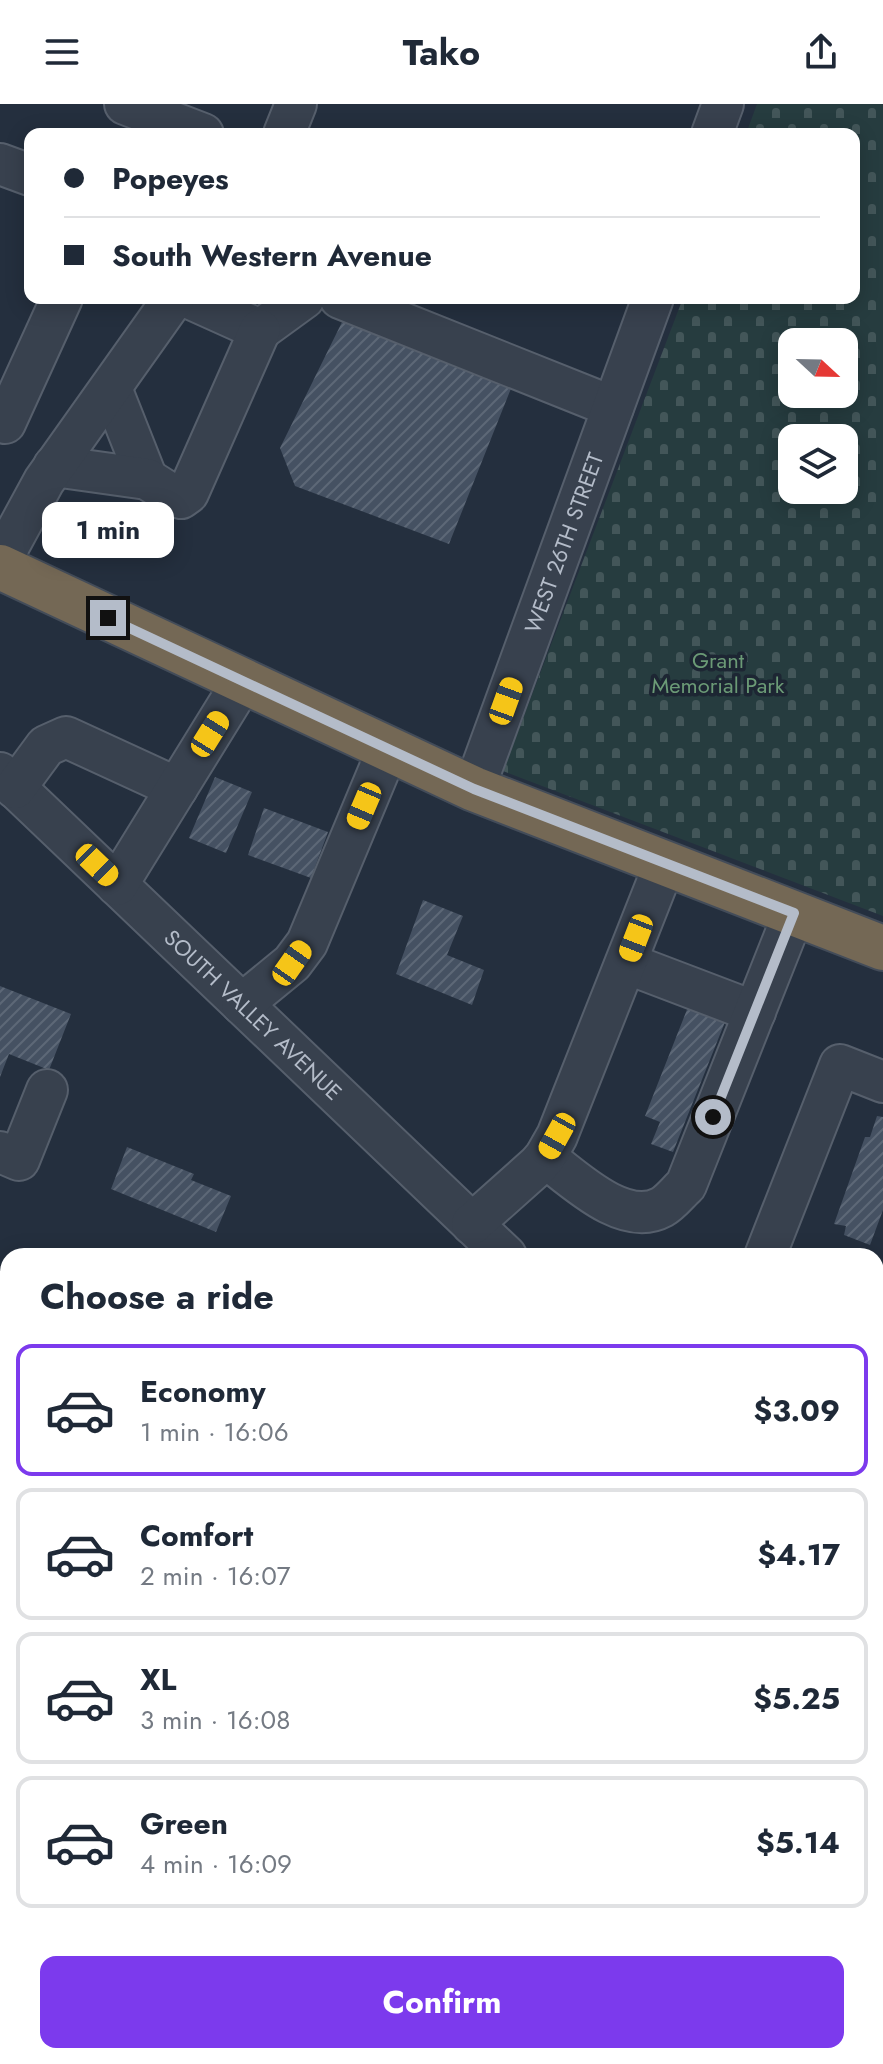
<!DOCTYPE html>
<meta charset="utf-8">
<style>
:root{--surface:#fff;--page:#f6f6f7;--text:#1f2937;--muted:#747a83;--line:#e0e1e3;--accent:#7c3aed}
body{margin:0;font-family:Jost,sans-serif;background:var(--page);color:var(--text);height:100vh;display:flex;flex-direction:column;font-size:30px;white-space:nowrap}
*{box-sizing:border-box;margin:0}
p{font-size:26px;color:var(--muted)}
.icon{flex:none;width:44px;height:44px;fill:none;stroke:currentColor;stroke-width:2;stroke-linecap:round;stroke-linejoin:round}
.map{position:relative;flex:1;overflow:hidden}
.drawer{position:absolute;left:0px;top:1144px;width:884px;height:816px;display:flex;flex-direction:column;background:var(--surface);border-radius:24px 24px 0 0;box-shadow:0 4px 20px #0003}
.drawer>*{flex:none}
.banner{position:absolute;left:24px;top:24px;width:836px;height:176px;border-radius:16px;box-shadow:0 4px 20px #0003;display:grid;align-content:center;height:176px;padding:0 40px;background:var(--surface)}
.needle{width:52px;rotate:112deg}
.fabs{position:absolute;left:778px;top:224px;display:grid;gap:16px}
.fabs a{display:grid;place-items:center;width:80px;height:80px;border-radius:16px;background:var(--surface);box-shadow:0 4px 20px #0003;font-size:40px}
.end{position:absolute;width:36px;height:36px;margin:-18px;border:10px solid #b4bcc9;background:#111;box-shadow:0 0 0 4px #111}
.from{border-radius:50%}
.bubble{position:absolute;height:56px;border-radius:16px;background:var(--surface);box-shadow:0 4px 20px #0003;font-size:26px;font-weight:700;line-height:56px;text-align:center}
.car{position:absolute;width:24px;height:48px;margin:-24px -12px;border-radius:10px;box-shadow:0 0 6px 2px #0007;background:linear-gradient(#f5c518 24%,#345 0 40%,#f5c518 0 76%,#345 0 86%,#f5c518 0)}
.banner b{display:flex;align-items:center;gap:28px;height:76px;font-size:30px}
.banner b+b{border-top:2px solid var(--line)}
.banner i{width:20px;height:20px;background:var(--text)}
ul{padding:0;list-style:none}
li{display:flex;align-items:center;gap:24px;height:132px;margin:0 16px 12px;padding:0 24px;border:4px solid var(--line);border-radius:16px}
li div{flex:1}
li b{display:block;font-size:30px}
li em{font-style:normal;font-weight:700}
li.on{border-color:var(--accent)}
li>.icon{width:72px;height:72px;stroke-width:1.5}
h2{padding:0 40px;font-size:36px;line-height:96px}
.primary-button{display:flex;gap:16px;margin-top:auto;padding:16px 40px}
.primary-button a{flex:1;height:92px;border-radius:16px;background:var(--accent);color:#fff;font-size:32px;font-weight:700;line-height:92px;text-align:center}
header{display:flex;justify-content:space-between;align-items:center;height:104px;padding:0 40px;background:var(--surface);font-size:36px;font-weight:700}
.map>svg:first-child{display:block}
</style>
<header><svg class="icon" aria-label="menu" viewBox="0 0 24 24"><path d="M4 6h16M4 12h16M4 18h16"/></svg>Tako<svg class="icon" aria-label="share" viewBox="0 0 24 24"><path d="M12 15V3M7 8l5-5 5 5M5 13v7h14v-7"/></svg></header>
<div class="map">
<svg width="883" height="1960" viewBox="0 0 883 1960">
<defs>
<pattern id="cemetery-stones" width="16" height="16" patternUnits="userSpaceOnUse" patternTransform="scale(2)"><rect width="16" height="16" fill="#263c3f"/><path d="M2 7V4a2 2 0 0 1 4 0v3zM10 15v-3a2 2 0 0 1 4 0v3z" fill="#435659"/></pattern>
<pattern id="building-hatch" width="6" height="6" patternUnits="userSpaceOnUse" patternTransform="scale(2)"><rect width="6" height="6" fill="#455162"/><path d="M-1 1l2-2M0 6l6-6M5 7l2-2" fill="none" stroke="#5d6877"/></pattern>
</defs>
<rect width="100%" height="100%" fill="#242f3e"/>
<path fill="url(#cemetery-stones)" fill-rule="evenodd" d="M757 0H883V812L503 667 683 194H854V30H746ZM792 238H844V290H792ZM792 334H844V386H792Z"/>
<path fill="url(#building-hatch)" d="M346 210 514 277 449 440 295 382 280 344Z
M215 673 252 688 226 749 189 734Z
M264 704 328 728 311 774 248 751Z
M423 796 463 812 447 851 484 866 472 901 396 870Z
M0 882 71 910 49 966 9 950 0 973Z
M688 903 725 918 673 1048 651 1040 660 1018 645 1012Z
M877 1012 883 1013V1106L870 1141 844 1131 846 1122 834 1120 865 1033H870Z
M127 1043 194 1070 191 1076 231 1092 216 1128 111 1085Z
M876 1783 883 1786V1846L876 1843Z"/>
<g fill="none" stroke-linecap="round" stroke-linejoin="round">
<g stroke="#565f6c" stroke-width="44">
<g id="minor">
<path d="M125 0 203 30"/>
<path d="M284 30 296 0"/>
<path d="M712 30 723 0"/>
<path d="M0 60 30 71"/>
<path d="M189 194 260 226 304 194"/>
<path d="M340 194 613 303"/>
<path d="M111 284 147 375"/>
<path d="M5 319 62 194"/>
<path d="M54 362 147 375 174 392 181 394 188 389 260 226"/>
<path d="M0 458 44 377 174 194"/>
<path id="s1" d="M0 669 506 1152"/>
<path d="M15 684 46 642 66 633 177 684"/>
<path id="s2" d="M474 685 653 194"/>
<path d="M117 781 243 577"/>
<path d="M626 859 755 908"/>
<path d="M242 900 292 859 307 839 388 645"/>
<path d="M0 1048 19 1056 47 986"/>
<path d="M545 1053C574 1075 624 1124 662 1103 671 1098 679 1087 686 1081L794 809"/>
<path d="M472 1120 538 1061 545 1053 557 1032 665 759"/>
<path d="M765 1152 840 961 883 978"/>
<path d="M876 1229 883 1213"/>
<path d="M876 1371 883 1377"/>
<path d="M876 1431 883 1413"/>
<path d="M876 1505 883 1512"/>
<path d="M0 1724 8 1727"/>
<path d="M0 1801 8 1805"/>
<path d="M0 1908 8 1911"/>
<path d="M114 1952 135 1960"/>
<path d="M379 1952 399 1960"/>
<path d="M591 1952 612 1960"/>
<path d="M314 1960 316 1952"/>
</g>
</g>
<g stroke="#434c59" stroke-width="48">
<path id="highway" d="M0 463 474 685 883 844"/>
</g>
<use href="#minor" stroke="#38414e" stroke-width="40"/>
<use href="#highway" stroke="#746855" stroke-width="44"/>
</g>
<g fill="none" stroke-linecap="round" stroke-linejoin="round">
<path stroke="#b4bcc9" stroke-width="10" d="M108 514 474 685 794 809 713 1013"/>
</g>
<g text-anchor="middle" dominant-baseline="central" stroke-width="7" stroke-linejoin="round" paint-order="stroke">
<g font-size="22" fill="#b4bcc9" stroke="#1d2633">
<text stroke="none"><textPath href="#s2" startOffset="262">WEST 26TH STREET</textPath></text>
<text stroke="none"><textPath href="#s1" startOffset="350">SOUTH VALLEY AVENUE</textPath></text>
</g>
<g font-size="22" fill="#6b9a76" stroke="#1d2633">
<text x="718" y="556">Grant<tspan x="718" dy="25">Memorial Park</tspan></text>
</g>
</g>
</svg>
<div class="fabs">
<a><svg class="needle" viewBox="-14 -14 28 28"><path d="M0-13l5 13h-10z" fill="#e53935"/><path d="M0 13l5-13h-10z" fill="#747a83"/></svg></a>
<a><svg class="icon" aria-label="layers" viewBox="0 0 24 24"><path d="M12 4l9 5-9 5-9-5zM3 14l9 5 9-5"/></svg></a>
</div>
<i class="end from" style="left:713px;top:1013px"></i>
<i class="end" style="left:108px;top:514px"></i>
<div class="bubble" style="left:42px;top:398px;width:132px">1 min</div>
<i class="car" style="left:506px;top:597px;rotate:20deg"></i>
<i class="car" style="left:210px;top:630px;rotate:32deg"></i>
<i class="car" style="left:364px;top:702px;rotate:203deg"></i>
<i class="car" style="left:97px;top:761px;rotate:134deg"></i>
<i class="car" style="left:636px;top:834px;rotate:201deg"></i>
<i class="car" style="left:292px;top:859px;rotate:35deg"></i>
<i class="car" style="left:557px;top:1032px;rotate:209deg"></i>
<div class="banner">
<b><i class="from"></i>Popeyes</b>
<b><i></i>South Western Avenue</b>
</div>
<section class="drawer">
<h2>Choose a ride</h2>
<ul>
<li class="on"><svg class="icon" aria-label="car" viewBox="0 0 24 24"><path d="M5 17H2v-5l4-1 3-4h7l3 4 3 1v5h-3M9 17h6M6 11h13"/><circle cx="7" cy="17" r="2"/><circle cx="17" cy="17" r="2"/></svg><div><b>Economy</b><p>1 min · 16:06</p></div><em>$3.09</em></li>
<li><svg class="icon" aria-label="car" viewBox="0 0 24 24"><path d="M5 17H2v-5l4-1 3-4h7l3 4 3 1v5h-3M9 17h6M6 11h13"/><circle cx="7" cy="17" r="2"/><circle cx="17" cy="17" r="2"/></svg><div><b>Comfort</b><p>2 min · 16:07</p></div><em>$4.17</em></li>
<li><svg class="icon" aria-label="car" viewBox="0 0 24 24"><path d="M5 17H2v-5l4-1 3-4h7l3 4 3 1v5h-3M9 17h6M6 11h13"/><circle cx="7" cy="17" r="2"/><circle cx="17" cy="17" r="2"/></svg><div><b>XL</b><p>3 min · 16:08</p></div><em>$5.25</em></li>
<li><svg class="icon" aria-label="car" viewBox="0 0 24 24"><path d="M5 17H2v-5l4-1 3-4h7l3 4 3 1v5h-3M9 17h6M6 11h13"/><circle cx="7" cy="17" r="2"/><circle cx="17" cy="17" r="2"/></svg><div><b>Green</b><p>4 min · 16:09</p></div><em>$5.14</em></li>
</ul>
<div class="primary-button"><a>Confirm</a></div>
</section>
</div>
